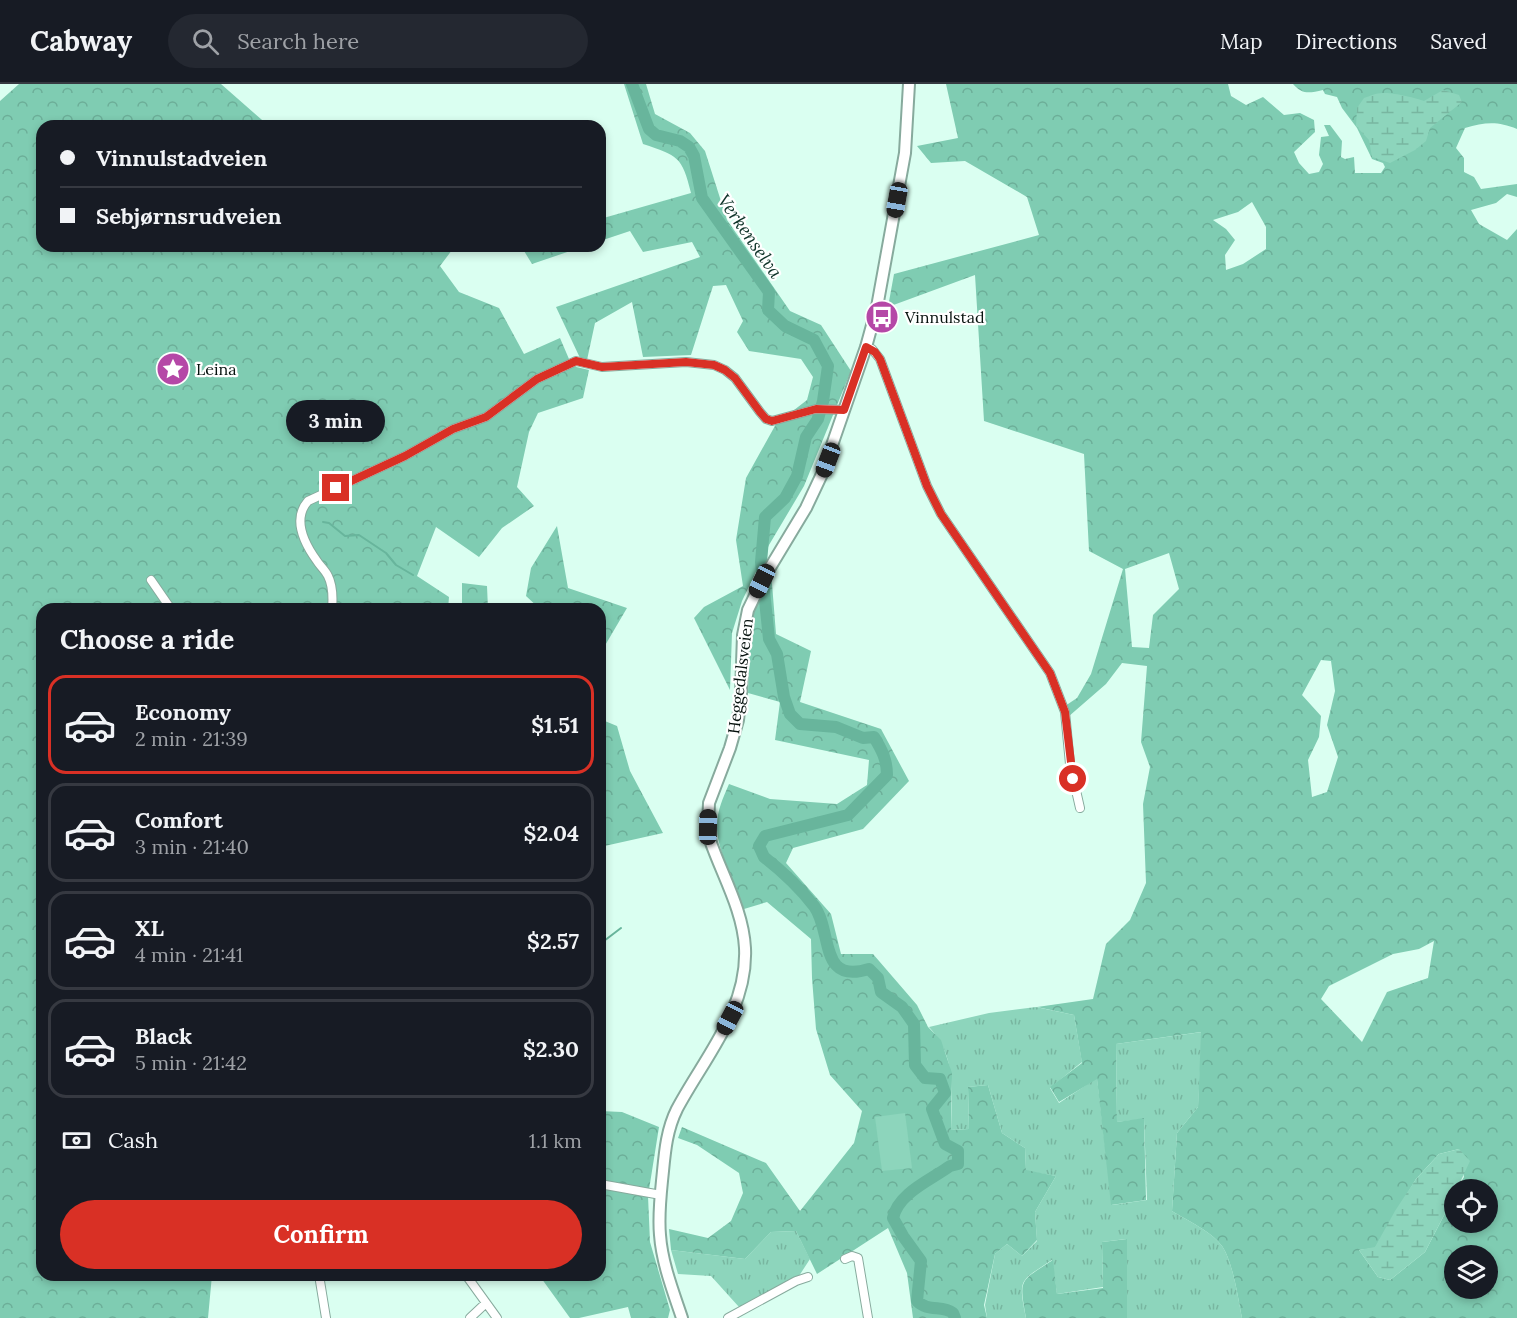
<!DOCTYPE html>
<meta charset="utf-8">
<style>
:root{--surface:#171b24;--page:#242831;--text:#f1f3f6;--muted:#9ea1a6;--line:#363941;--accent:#d93025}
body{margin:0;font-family:Lora,serif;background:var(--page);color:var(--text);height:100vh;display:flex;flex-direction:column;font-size:22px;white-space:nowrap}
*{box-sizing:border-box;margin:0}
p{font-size:20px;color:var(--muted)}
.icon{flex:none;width:33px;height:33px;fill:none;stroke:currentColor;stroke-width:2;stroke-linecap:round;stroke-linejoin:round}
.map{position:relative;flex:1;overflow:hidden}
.panel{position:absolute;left:36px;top:519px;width:570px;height:678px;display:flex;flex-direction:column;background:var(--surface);border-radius:18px;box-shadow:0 3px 9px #0003}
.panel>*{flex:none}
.banner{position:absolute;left:36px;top:36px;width:570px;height:132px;border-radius:18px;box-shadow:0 3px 9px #0003;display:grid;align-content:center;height:132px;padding:0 24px;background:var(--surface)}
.buttons{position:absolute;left:1444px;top:1095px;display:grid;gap:12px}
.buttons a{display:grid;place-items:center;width:54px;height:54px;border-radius:50%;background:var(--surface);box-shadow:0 3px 9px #0003;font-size:30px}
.end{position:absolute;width:27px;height:27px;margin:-14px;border:8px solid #d93025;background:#fff;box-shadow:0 0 0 3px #fff}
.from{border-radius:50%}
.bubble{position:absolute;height:42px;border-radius:21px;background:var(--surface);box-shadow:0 3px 9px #0003;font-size:20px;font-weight:700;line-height:42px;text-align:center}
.car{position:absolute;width:18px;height:36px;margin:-18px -9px;border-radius:8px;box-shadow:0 0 4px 2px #0007;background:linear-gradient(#222 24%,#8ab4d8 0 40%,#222 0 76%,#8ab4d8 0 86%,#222 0)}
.banner b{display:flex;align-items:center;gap:21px;height:57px;font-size:22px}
.banner b+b{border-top:2px solid var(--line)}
.banner i{width:15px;height:15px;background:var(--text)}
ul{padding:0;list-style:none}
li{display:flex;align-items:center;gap:18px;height:99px;margin:0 12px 9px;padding:0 12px;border:3px solid var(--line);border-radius:18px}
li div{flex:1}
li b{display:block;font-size:22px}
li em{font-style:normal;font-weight:700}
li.active{border-color:var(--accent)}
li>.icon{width:54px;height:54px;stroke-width:1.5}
h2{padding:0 24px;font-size:27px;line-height:72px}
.pay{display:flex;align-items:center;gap:15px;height:66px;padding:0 24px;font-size:22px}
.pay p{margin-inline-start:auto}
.cta{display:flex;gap:12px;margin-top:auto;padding:12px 24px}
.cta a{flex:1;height:69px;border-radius:36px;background:var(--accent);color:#fff;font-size:24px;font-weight:700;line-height:69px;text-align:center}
header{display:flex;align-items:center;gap:36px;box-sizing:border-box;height:84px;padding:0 30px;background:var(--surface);border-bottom:2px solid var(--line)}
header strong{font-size:28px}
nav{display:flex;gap:33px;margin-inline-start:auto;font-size:21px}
.search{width:420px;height:54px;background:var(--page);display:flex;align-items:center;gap:15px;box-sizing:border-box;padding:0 21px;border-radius:33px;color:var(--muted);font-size:22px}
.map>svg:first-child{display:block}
</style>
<header>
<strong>Cabway</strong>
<div class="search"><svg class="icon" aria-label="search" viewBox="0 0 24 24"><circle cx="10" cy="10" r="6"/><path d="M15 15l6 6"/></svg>Search here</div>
<nav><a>Map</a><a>Directions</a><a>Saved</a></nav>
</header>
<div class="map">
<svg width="1517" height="1234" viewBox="0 0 1517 1234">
<defs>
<pattern id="grass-tufts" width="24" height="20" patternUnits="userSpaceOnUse" patternTransform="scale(1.5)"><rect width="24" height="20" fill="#8dd5bc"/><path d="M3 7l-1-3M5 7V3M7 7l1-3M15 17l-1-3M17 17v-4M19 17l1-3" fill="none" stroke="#78b6a0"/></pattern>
<pattern id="forest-crowns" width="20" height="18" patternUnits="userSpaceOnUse" patternTransform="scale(1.5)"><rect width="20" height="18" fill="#7fccb2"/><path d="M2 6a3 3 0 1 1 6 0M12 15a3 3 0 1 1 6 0" fill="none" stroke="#6cae98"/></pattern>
<pattern id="wetland-marsh" width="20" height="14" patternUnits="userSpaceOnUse" patternTransform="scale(1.5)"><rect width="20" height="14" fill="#8dd5bc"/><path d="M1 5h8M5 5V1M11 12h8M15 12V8" fill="none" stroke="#78b6a0"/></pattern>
</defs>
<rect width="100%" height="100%" fill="#dafff1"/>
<path fill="url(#grass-tufts)" d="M1036 923 1074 931 1082 978 1050 1004 1059 1019 1097 994 1112 1121 1147 1116 1144 1035 1117 1038 1116 960 1202 948 1198 1023 1177 1049 1172 1127C1188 1137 1211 1147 1222 1162 1233 1178 1238 1214 1242 1234H1127L1126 1155 1102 1158 1103 1203 1057 1210 1052 1176C1019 1198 1018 1194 1026 1234H987L985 1221 995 1170 1007 1160 1022 1172 1037 1157 1035 1128 1056 1092 1026 1087 1025 1064 1002 1049 988 1001 968 1003 969 1045 951 1046C952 1008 957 973 929 943L989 929Z
M796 1147 810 1175 799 1192 739 1223 711 1192 678 1190 671 1166 745 1175 771 1148Z"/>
<path fill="url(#forest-crowns)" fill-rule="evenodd" d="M19 0H221L269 42H42V162H455L440 182 459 208 499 224 524 270 560 254 572 282 589 286 583 314 538 329 529 348 517 403 534 422 502 444 479 473 436 443 417 492 449 513 448 525H42V1191H212L208 1234H0V17Z
M624 0H646L655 30 690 49 705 67 727 136 790 227 821 241 851 287 804 402 769 461 742 517 732 549 730 606 694 534 704 523 743 502 736 456 746 394 776 340 807 316 813 293 801 275 749 267 737 248 743 237 726 201 713 202 691 271 643 273 632 218 595 239 587 276 580 274 556 223 700 173 692 158 643 168 630 147 600 157V135L691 109C682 72 678 72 643 60Z
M946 0H1228L1231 12 1246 21 1263 13 1284 31 1300 29 1314 36 1315 48 1294 68 1299 79 1309 90 1319 88 1323 80 1319 71 1321 53 1329 52 1324 41H1330L1342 57 1341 73 1345 75 1354 73 1355 89H1381L1385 83 1383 79 1372 75 1357 44 1342 24 1337 13 1325 10 1323 6C1309 9 1303 11 1293 0H1517V45C1498 37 1485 38 1465 44L1456 64 1464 74V88L1474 93 1481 105 1517 100V113L1507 110 1496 119 1471 126 1479 140 1507 156 1517 145V1234H1242C1238 1214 1233 1178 1222 1162 1211 1147 1188 1137 1172 1127L1177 1049 1198 1023 1201 948 1116 960 1117 1038 1144 1034 1146 1116 1111 1121 1097 995 1059 1018 1050 1003 1082 979 1074 931 1037 923 1093 915 1106 860 1130 836 1146 799 1143 720 1150 683 1141 658 1147 582 1122 579 1106 600 1068 633 1065 622 1077 614 1091 590 1123 485 1089 467 1084 370 984 337 975 191 888 223 894 190 1039 151 1027 113 965 77 931 79 917 62 958 54ZM1252 118 1266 143V165L1243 180 1226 186 1225 171 1235 156 1226 145 1213 136 1238 128ZM1169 469 1179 505 1153 531 1149 564 1132 563 1125 485ZM1321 576 1331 577 1335 607 1327 641 1338 673 1327 708 1312 713 1308 676 1319 653 1321 632 1302 611ZM1434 857 1428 894 1387 908 1362 958 1321 915 1329 902 1393 870 1419 865ZM1459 1065 1464 1093 1457 1105 1488 1106V1138H1455V1110L1425 1168 1390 1196 1378 1193 1359 1166 1375 1164 1416 1095 1439 1070ZM1455 1172H1488V1204H1455Z
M521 162H585L532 180Z
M557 442 568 504 627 524 600 570V525H540L526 512 531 484Z
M771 487 776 550 811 567 800 618 881 645 909 697 863 745 793 764 786 779 831 830 841 870H873L917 921 928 943 941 956 952 989 951 1046 969 1045 968 1003 988 1001 1002 1049 1025 1064 1026 1086 1056 1092 1035 1128 1037 1156 1022 1172 1007 1160 995 1170 984 1221 987 1234H913L907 1189 888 1144 817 1190 796 1147 771 1148 745 1175 671 1166 669 1145 708 1154 731 1137 743 1109 739 1089 697 1061 678 1054 682 1043 766 1079 800 1127 854 1059 862 1027 830 991 816 945 812 894 811 855 767 818 744 825C736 802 718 769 717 745 716 729 723 714 729 700L770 715 837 720 867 701 869 676 775 656 780 618 748 609 750 551 753 526Z
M462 499 487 502 488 525H462Z
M600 635 617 642 630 687 663 749 600 763Z
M600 1027 622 1028 659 1043 648 1112 650 1158 670 1226 668 1234H631L628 1223 579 1234H570L539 1191H600Z
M1127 1155V1234H1026C1019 1194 1019 1198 1053 1176L1057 1210 1103 1204 1102 1158Z"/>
<path fill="url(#wetland-marsh)" d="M1443 6 1459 11 1462 18 1430 44 1426 57 1415 66 1390 79 1372 73 1369 56 1356 42 1357 24 1364 14C1370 12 1376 9 1383 9 1391 8 1417 14 1424 17Z
M1459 1065 1470 1077 1457 1105 1455 1106V1110L1425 1168 1390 1196 1378 1193 1359 1166 1375 1163 1395 1127 1416 1095 1439 1070Z"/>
<path fill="#8dd5bc" d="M905 1029 912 1084 882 1087 875 1033Z"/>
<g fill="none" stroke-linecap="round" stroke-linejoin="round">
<path stroke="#68b59c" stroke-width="2" d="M323 438 329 439 345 452 359 451 386 469 396 481 413 491
M600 860 621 844"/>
<path stroke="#68b59c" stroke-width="12" d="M632 0 649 45 656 51 680 57 689 63 694 72 702 114 769 208 768 226 785 242 814 256 828 282 823 317 818 335 806 353 797 392 785 414 765 433 761 478 769 555 777 570 784 613 790 630 800 640 836 643 863 654 874 653C882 666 887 676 887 691L848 731 765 752 759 762 764 773C782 787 800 804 814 822 833 847 818 901 869 885L878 894 881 908 902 923 914 940 915 981 925 994 940 995 945 1009 932 1025 945 1060 958 1067V1080L950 1082C931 1096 898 1109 893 1134L903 1152 921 1177 917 1217C928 1228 942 1221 953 1229L955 1234"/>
<g stroke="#87aa9d" stroke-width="10">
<path id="minor" d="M866 263 872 265 880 275 927 402 941 430 1050 589 1065 628 1070 680 1080 724
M151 496 171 525
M332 525C333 514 333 502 328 492 325 486 320 482 317 477 304 459 292 435 308 417L405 372 453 345 486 333 537 295 576 277 602 283 686 278 714 281 725 286 735 294 760 328 766 335 772 337 816 325 844 326
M600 1100 661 1111
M845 1175 852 1172 858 1174 868 1234
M319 1191 326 1234
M466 1191 497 1234
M470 1234 486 1219
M728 1234 796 1197 808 1193"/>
</g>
<g stroke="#87aa9d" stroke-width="14">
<path id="secondary" d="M682 1234C673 1207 662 1179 660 1151 658 1129 661 1108 663 1087 665 1066 667 1045 677 1025 704 974 748 926 745 864 743 826 722 791 710 756L708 743 709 719 730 664 738 636 741 609 743 551 748 526 762 497 806 424 822 390 866 263 877 223 905 69 909 0"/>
</g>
<use href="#minor" stroke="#fff" stroke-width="8"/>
<use href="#secondary" stroke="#fff" stroke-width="10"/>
</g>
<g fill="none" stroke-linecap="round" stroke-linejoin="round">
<path stroke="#d93025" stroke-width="8" d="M336 404 405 372 453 345 486 333 537 295 576 277 602 283 686 278 714 281 725 286 735 294 760 328 766 335 772 337 816 325 844 326 866 263 875 268 880 275 927 402 941 430 1050 589 1065 628 1073 695"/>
</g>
<defs>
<g id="bus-disc" transform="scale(1.725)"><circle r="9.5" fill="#b548a7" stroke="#fff"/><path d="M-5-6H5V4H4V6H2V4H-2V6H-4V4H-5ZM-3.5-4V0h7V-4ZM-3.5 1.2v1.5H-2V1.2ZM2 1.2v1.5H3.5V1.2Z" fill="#fff"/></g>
<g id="sight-disc" transform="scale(1.725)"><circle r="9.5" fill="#b548a7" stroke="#fff"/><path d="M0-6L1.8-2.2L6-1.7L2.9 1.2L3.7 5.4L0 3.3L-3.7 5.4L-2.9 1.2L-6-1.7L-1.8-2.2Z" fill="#fff"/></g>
</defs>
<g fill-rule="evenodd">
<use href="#bus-disc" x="882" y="233"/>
<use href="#sight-disc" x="173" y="285"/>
</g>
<g text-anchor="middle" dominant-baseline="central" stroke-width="4.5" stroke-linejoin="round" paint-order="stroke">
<g font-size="16" fill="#06120e" stroke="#fff" text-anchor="start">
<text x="905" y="233">Vinnulstad</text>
<text x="196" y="285">Leina</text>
</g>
<g font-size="16" fill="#06120e" stroke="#fff">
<text transform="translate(740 592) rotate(-83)">Heggedalsveien</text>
</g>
<g font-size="18" font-style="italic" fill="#0e3328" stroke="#fff">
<text transform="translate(750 152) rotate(55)">Verkenselva</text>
</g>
</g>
</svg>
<div class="buttons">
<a><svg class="icon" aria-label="locate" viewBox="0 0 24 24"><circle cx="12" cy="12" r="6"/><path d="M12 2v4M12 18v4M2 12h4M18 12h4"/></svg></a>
<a><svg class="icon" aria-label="layers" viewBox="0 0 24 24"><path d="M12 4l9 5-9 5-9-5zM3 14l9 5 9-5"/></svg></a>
</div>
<i class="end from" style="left:1073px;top:695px"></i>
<i class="end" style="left:336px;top:404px"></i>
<div class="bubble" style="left:286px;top:316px;width:99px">3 min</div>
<i class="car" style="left:897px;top:116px;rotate:190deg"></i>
<i class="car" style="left:828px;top:376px;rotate:201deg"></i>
<i class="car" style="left:762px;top:497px;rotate:206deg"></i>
<i class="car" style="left:708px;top:743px;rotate:1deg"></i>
<i class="car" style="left:730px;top:934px;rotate:208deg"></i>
<div class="banner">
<b><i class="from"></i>Vinnulstadveien</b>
<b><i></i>Sebjørnsrudveien</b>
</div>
<section class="panel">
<h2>Choose a ride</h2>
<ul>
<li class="active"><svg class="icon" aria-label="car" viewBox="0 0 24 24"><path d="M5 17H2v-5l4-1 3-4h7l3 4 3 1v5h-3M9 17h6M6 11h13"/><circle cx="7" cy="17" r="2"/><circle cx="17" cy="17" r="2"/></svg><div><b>Economy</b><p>2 min · 21:39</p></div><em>$1.51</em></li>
<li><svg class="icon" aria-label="car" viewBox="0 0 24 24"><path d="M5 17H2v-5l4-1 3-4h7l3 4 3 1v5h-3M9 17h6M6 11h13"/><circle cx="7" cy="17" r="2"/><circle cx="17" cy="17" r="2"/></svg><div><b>Comfort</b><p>3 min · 21:40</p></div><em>$2.04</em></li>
<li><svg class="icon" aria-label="car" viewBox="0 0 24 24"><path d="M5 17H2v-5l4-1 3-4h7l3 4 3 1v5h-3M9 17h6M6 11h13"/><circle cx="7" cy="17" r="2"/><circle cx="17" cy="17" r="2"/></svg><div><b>XL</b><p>4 min · 21:41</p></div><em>$2.57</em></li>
<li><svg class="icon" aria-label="car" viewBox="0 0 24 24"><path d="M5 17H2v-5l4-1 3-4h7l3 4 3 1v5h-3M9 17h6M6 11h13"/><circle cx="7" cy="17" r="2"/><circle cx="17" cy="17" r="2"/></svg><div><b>Black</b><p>5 min · 21:42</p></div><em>$2.30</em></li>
</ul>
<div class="pay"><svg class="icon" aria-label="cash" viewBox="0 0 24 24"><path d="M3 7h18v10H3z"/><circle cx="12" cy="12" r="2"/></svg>Cash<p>1.1 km</p></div>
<div class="cta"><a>Confirm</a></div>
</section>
</div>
